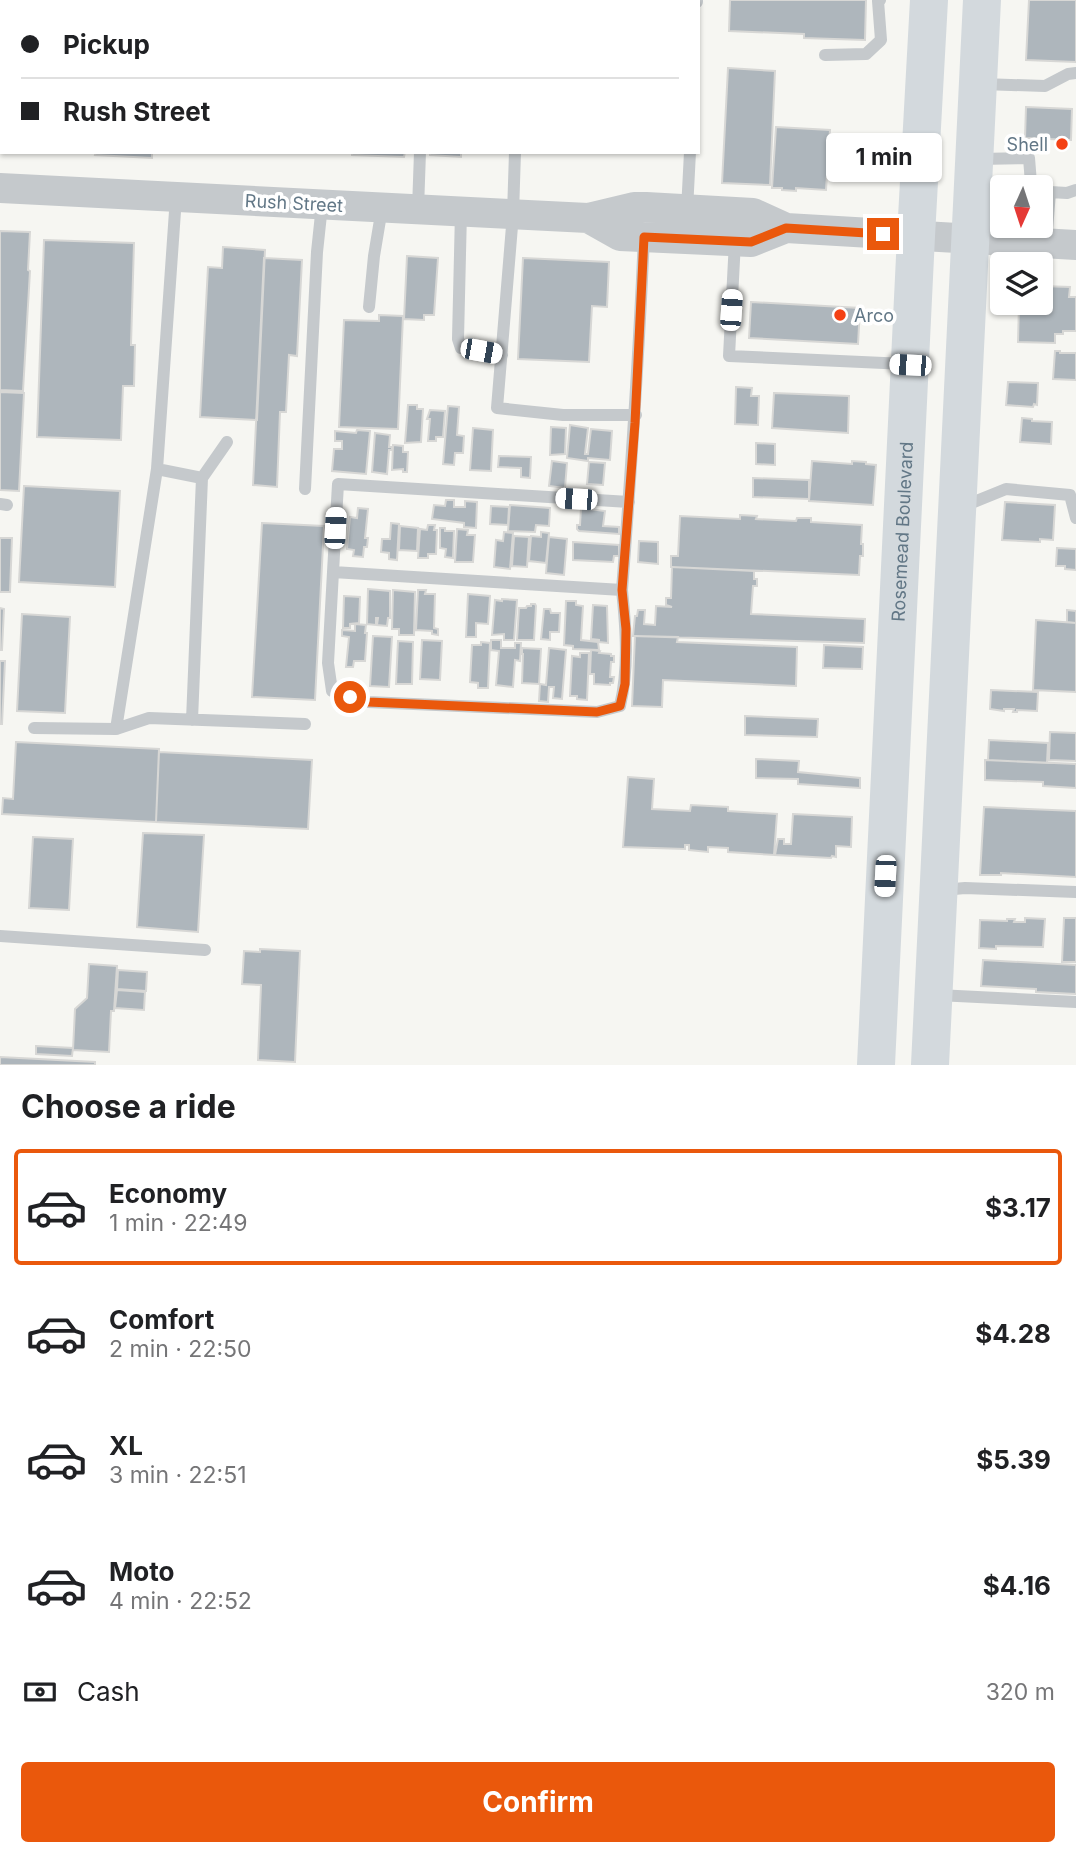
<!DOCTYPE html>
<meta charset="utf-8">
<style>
:root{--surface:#fff;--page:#f6f6f6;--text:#202124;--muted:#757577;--line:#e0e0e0;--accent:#ea580c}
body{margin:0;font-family:Inter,sans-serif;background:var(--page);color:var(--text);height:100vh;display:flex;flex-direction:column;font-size:26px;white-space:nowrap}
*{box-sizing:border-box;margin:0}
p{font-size:23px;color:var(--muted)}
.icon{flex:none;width:38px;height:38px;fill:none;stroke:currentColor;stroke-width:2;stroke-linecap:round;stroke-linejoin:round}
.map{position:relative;height:1065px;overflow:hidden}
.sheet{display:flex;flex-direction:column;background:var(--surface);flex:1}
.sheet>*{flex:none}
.guide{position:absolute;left:0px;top:0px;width:700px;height:154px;box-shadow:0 2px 5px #0004;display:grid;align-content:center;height:154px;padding:0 21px;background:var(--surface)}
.needle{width:46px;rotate:183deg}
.fabs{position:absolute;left:990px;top:175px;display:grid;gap:14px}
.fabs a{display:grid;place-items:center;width:63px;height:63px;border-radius:7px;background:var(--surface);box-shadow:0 2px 5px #0004;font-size:35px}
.end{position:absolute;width:32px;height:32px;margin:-16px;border:9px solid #ea580c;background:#fff;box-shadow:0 0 0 4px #fff}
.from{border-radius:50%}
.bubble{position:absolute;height:49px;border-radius:7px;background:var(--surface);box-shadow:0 2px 5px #0004;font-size:23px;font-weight:700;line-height:49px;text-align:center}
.car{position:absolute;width:21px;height:42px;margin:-21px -10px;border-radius:9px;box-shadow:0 0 5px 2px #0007;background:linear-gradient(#fff 24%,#345 0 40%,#fff 0 76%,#345 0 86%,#fff 0)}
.guide b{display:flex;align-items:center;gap:24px;height:66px;font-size:26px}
.guide b+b{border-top:2px solid var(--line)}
.guide i{width:18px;height:18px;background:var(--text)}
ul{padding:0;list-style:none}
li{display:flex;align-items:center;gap:21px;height:116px;margin:0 14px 10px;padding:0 7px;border:4px solid transparent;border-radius:7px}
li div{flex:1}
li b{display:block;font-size:26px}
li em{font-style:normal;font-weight:700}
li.on{border-color:var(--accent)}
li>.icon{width:63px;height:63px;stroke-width:1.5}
h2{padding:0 21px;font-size:32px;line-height:84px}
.pay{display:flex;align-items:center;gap:18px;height:77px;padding:0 21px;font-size:26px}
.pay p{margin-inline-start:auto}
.primary-button{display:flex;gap:14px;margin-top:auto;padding:14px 21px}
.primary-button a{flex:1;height:80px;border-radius:7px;background:var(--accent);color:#fff;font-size:28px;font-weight:700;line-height:80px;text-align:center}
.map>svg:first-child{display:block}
</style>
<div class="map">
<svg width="1076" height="1065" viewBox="0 0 1076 1065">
<rect width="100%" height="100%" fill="#f6f6f2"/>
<path fill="#aeb6bc" stroke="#d7d7d5" stroke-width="2" d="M104 0H165V2H104Z
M165 0H237V2H165Z
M284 0H354V2H284Z
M359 0H412V2H359Z
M440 0H493V2H440Z
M556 0H682V2H556Z
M730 0H866L865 40 804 38V34L729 31Z
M1029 0H1076V62L1026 60Z
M0 61H2V137H0Z
M728 68 775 71 770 185 722 183Z
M1026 107 1072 109 1071 140 1025 138Z
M776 127 830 130 826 190 796 188V191L782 190V188H772Z
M96 152H152V158L95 155Z
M352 152H405L404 157 352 155Z
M430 152H461V157L430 155Z
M0 231 30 232 28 270 30 271 23 391 0 390Z
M44 240 134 243 131 345H135L134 386H123L121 440 37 437Z
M223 247 265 250 257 420 200 417 208 267 222 268Z
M407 256 438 258 434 315H424V320L404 319Z
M264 258 302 260 297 356 289 355 286 412H280L277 487 253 485Z
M523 258 609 262 607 307 592 306 589 362 518 359Z
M1041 286 1070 287 1069 297H1076V331H1063V334H1055V343L1018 342 1019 303H1041Z
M751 302 860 308 858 344 749 338Z
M379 315 403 316 398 429 339 427 344 320 379 321Z
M1055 351H1060V353H1076V380L1053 379Z
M1008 382 1038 383 1037 405 1034 404 1033 407 1006 405Z
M736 387 752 388 751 396H759L758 425 735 424Z
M0 392 24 393 19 491 0 490Z
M774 393 849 396 848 433 772 428Z
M408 405H417V409H423L421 442 405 443Z
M448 406 459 407 457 435 464 436 463 453H455L454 465 443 464Z
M430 410 445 411 443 437H436V441H428L430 419H427Z
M1022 418 1032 419V421L1052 422 1051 444 1020 442Z
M570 425 588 428 585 454H588L591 429 612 431 610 460 588 458V461L567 458Z
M551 427 566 428 565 454 550 455Z
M473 428 493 430 491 471 470 470Z
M357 430 370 431 366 474 332 471 334 449H342V441H335V431L356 433Z
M375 433 390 435 389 447H392V450H389L387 474 372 472Z
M756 443 775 444V465L756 464Z
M393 445 403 446V452H408L407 472H403V469L392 470Z
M499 456 531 457 530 478 521 477V468L498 467Z
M552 461 567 463 565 488 549 486Z
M812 461 852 464V461L866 462V464L876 465 873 505 809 501Z
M589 462 605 463 603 485 587 484Z
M753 478 809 480V499L753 497Z
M24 486 120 491 115 587 19 582Z
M446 500H454V507H465V501L477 502 476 528 464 527V523L432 519 434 505 445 506Z
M1005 502 1055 505 1053 540 1040 539V542L1002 540Z
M510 505 550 508 549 526 536 525 535 532 508 531Z
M491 506 509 507 508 525 490 524Z
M358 508 368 509 365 538H368L367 547H364L363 557 353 556 354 550 347 549 350 517 357 518Z
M581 508 605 511 603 526 619 527V534L579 531 577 529V525H580Z
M740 515 757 516 756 519 796 521 797 518H811V522L862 525 861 544H863V556H860L859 575 671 567V556H678L680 516 740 519Z
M262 523 324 526 315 700 252 697Z
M391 523 399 524 397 560 389 559V553L381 552 382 539H390Z
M428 525H435L434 530H437L436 554H428V558H418L420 529 427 530Z
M400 526 418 528 417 551 399 550Z
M440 528H445V531H454L453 558 445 557 446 549 440 548Z
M457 529 468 530 467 535H475L473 562H455Z
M504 532 513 533 510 569 494 567 496 540 503 541Z
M541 532 549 533 546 563 529 561 531 536 541 537Z
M514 536 529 537 527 567 512 566Z
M549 537 567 539 564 575 546 573Z
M0 538H12L10 592H0Z
M639 541 658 542V564L638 562Z
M573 542 619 545V556H614L613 562 573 560Z
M1057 548 1076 549V570L1065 569V566H1056Z
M672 567 754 571V579H757V586H753L751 614 865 619 864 643 633 636 635 616H637L638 610H645L644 624 655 625 656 606 672 607 666 605V598H671Z
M368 589 390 591V618H388L387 626 377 625 378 618H376V625L367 624Z
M393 590 415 592 414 635H399V629H392Z
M418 590H426L425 594H435L434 628 438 629V635L432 634V631L416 630Z
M468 594 490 596 488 624 476 623V637H466Z
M344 596 360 597 359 623 350 624V628H343Z
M502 599 517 600 514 640H504V634L492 635 495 600 502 601Z
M566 601H576V605L583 606 581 640 598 642 599 650 573 649V646L564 645Z
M531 604H535L536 606 534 640H517L519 608H526L527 606H531Z
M593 605 607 606 608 643 599 642V640L591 639Z
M0 608 4 609 2 650H0Z
M544 609H550L551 613H560L559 632H550V640L541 639Z
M1067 610 1076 611V623L1067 622Z
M22 614 70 617 65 713 17 711Z
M1036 620 1076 623V692L1033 690Z
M355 624 366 625 365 633H367L365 661H354L353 667H346L349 637 342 636V630L355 631Z
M373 636 392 637 389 687 370 686Z
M635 636 678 637 677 642 797 647 796 686 663 680 662 707 632 706Z
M422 640 442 641 440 680 420 679Z
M491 640H501V648H515V643H521L520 661 515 660 513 687 496 685 499 651 491 650Z
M398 641 413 642 412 684H396Z
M481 642 490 643 488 688H478V683L470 682 472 645H481Z
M824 645 863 647 862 669 823 668Z
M522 648 541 649 539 684 522 683 523 654H522Z
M549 648 566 650 562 699 553 698 554 687H549L548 702 539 701 540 684 546 685Z
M591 650 600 651 599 653 611 654V656H614V662H611L610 677H614L613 683H610V685L594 684V674H590Z
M580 653H589L587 700 577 699V696H570L572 656 580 657Z
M0 661H5L2 724H0Z
M991 690 1038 692 1037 711 1017 710V712H1013L1014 709H1004V711L990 709Z
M745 716 818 719 817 737 745 735Z
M1050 732 1076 733V761L1049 760Z
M989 740 1048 743 1047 763 988 760Z
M16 742 159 749 156 822 2 814 3 798 13 799Z
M159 752 312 760 308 829 156 822Z
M756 759 799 761 798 772 860 778V788L798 784V779L756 778Z
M985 760 1076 764V788L1043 786V782L985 780Z
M628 777 654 779 652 809 690 811 691 805 728 807V811L777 814 774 855 728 852V848L708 847V852L689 850V845H685V849L623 847Z
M984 807 1076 811V877L1001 873V875H980Z
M793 814 852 817 851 847 836 846V857L832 856 831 858 775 855 778 839H784V844H791Z
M143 833 204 835 198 932 137 927Z
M33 837 73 839 69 910 29 908Z
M1025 918 1045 919 1043 947 996 946V949L979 948 980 920 1007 921V919H1015L1014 922H1025Z
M1064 918H1076V962H1062Z
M260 949 300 951 295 1062 258 1060 261 985 242 984 244 951 260 952Z
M983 960 1076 965V994L1036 992V989L981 986Z
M89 964 117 966 114 1011H111L109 1052 73 1050 75 1009 87 998Z
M118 970 147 972 146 991 117 989Z
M117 990 145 992 144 1010 115 1008Z
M36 1046 73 1048 72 1056 36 1054Z
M0 1057 95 1062V1065H0Z"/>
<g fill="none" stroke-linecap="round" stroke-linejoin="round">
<path stroke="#c5c9cc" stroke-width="12" d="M425 2V0
M697 2V0
M825 55 866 54 881 40 878 1 880 0
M982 84 1045 86 1068 74 1076 73
M515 152 513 214 497 408 563 415H636
M978 159 1029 158 1031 183 1036 187
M418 209 420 152
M687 210 690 152
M461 212 458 339 461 348 502 355
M735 241 729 356 906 364
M1046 243 1050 192 1067 193 1076 190
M369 307 374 256 382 208
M157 469 202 478 192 720
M202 478 227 442
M305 489 317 252 322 205
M629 502 338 484 333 572 622 590C631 472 639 354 644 235
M0 504 7 505
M964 506 1006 489 1070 495 1076 518
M333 572 328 663 332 691 368 702 597 712 620 706C629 668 626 629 622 590
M34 728 116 729 157 469 176 197
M116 729 149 718 305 724
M943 890 965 888 1076 892
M0 936 205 950
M937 995 1076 1002"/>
<path stroke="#c5c9cc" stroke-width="30" d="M0 188 588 218 634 207H646L753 213 786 228 1076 245
M588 218 620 236 751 242 786 228"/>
<g stroke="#d3d9dd" stroke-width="38">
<path id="s1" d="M876 1065 916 236 929 0"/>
<path d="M930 1065 982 0"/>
</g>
</g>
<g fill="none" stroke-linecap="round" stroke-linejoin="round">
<path stroke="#ea580c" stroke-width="9" d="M350 697 368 702 597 712 620 706 625 684 626 629 622 590 635 423 644 237 751 242 786 228 883 234"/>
</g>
<g fill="#f44114" stroke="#fff" stroke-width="2.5">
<circle cx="1062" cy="144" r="7"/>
<circle cx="840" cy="315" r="7"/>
</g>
<g text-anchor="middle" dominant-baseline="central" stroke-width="7" stroke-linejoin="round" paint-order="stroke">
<g font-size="18" fill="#627786" stroke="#fff" text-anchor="end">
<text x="1048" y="144">Shell</text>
<text x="854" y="315" text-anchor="start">Arco</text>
</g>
<g font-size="18" fill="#627786" stroke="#fff">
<text transform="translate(294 203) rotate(3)">Rush Street</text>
<text stroke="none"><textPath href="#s1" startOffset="534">Rosemead Boulevard</textPath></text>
</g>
</g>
</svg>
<div class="fabs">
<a><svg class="needle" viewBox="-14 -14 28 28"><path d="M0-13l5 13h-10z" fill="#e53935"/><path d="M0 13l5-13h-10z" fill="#757577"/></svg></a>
<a><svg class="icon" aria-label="layers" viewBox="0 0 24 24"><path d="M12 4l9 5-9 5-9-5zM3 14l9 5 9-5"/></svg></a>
</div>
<i class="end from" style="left:350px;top:697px"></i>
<i class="end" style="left:883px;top:234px"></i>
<div class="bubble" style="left:826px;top:133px;width:116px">1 min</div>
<i class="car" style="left:731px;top:310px;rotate:4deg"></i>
<i class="car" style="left:481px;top:351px;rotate:100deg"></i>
<i class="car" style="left:910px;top:365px;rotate:273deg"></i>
<i class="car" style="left:576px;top:499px;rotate:273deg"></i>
<i class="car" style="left:335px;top:528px;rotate:3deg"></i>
<i class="car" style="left:885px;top:876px;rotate:183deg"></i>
<div class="guide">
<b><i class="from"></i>Pickup</b>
<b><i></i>Rush Street</b>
</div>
</div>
<section class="sheet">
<h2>Choose a ride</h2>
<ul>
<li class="on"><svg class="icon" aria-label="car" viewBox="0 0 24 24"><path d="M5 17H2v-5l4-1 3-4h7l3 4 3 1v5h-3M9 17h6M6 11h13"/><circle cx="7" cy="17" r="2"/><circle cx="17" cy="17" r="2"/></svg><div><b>Economy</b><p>1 min · 22:49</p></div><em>$3.17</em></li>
<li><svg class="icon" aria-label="car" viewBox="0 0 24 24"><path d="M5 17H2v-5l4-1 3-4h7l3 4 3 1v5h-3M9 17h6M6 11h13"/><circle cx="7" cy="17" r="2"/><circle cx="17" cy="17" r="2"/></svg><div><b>Comfort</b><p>2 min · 22:50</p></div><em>$4.28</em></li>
<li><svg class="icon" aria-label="car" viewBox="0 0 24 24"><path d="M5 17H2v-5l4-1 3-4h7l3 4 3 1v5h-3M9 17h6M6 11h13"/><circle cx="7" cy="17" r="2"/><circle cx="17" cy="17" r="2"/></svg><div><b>XL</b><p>3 min · 22:51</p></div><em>$5.39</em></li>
<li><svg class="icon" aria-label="car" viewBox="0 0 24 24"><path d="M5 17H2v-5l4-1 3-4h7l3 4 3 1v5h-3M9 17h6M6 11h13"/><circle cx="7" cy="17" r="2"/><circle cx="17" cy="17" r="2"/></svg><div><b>Moto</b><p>4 min · 22:52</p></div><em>$4.16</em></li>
</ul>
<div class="pay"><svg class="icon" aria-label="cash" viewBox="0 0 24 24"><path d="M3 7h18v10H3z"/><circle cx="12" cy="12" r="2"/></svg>Cash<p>320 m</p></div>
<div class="primary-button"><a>Confirm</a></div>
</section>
